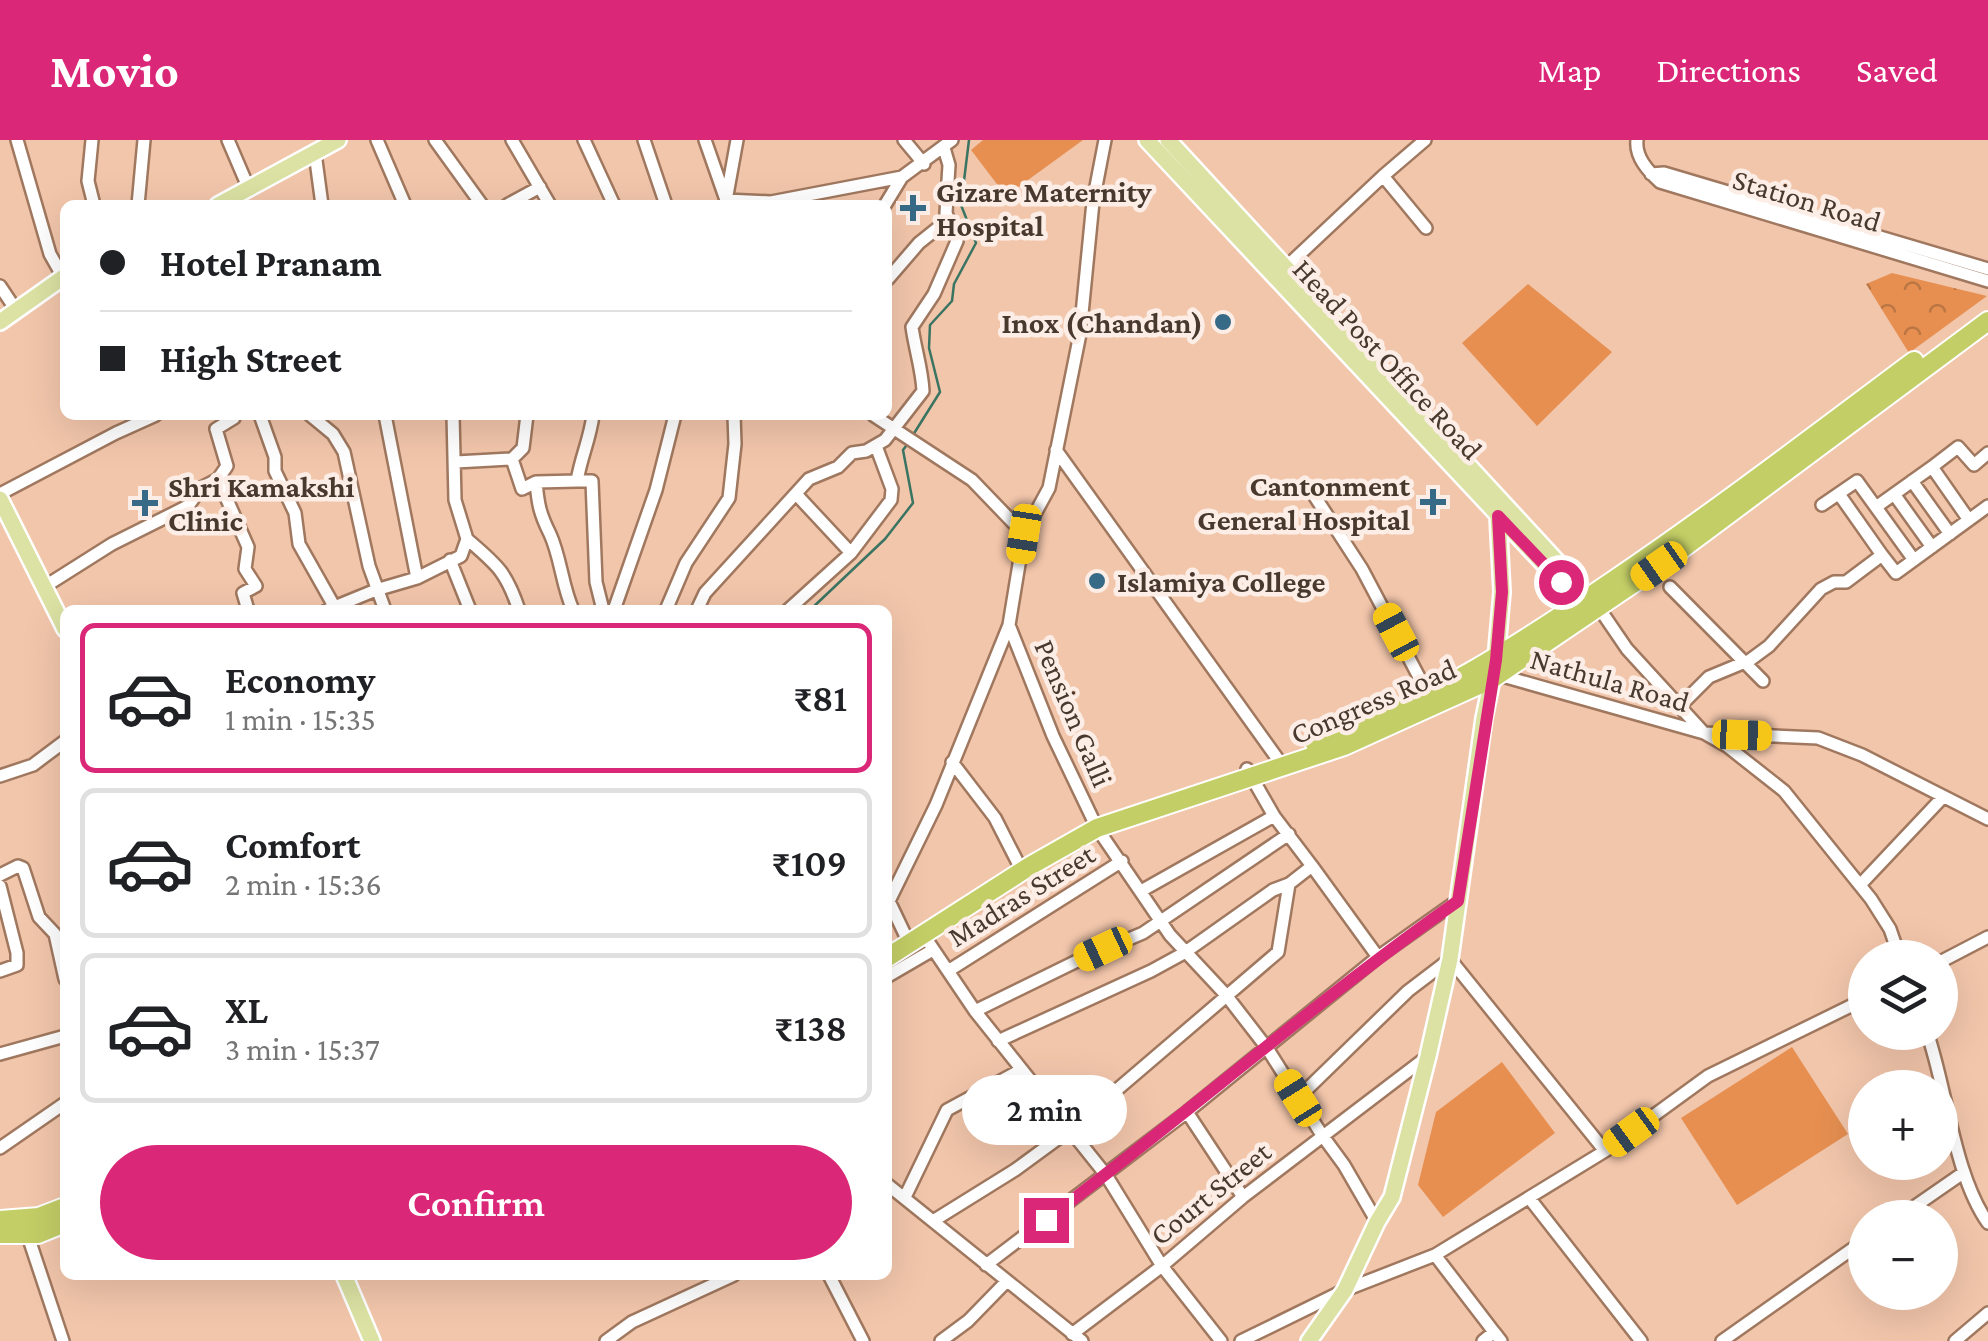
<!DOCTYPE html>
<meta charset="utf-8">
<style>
:root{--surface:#fff;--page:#f2f2f2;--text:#202124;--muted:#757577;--line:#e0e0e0;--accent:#db2777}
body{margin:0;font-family:"Crimson Pro",serif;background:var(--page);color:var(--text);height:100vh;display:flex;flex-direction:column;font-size:38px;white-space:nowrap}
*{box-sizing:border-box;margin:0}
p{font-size:32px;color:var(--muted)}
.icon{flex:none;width:55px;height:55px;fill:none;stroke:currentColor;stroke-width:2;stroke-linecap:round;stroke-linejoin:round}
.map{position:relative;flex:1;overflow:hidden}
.panel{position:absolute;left:60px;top:465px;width:832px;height:675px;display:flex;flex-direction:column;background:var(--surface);border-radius:15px;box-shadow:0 10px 40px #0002}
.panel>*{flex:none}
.banner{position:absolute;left:60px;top:60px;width:832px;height:220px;border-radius:15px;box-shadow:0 10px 40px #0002;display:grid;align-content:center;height:220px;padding:0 40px;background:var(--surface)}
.controls{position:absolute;left:1848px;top:800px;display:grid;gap:20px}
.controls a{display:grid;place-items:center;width:110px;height:110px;border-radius:50%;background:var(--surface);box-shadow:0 10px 40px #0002;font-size:50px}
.end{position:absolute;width:45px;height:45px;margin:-22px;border:12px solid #db2777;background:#fff;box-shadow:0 0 0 5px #fff}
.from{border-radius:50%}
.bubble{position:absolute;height:70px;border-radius:35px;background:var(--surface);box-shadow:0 10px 40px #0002;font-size:32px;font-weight:600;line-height:70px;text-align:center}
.car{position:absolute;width:30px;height:60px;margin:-30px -15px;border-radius:12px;box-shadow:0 0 8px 2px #0007;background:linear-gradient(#f5c518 24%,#345 0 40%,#f5c518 0 76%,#345 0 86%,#f5c518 0)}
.banner b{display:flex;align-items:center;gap:35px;height:95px;font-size:38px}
.banner b+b{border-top:2px solid var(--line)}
.banner i{width:25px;height:25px;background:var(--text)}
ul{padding:18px 0 0;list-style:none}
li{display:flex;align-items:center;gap:30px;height:150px;margin:0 20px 15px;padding:0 20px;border:5px solid var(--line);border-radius:15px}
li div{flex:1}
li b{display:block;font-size:38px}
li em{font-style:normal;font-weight:600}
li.selected{border-color:var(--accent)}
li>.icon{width:90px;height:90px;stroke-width:1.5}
.button{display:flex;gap:20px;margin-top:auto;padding:20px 40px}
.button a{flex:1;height:115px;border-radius:60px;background:var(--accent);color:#fff;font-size:40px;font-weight:600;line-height:115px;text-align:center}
header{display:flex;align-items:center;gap:60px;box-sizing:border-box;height:140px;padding:0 50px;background:var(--accent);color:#fff}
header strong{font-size:48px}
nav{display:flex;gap:55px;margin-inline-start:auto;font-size:35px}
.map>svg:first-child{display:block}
</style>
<header>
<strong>Movio</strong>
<nav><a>Map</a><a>Directions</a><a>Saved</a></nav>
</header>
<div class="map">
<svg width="1988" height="1201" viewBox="0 0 1988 1201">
<defs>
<pattern id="park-crowns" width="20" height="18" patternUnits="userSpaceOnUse" patternTransform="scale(2.5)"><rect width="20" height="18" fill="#e68f51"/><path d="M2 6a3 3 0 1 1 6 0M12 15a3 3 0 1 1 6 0" fill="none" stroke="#bc7644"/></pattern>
</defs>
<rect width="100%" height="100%" fill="#f2c6ab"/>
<path fill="#e68f51" d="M983 0H1083L1006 56 971 10Z
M1528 144 1612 212 1537 286 1462 203Z
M1792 907 1848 994 1737 1065 1681 978Z
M1502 922 1555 993 1443 1077 1418 1045 1436 972Z"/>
<path fill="url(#park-crowns)" d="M1892 133 1987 156 1909 213 1866 144Z"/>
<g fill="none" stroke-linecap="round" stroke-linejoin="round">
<path stroke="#3a7462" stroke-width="2.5" d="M913 295 940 252 929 208 930 185 952 161 954 144 976 103 961 65 969 0
M810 470 885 399 913 363 903 310 909 302"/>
<g stroke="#a0785f" stroke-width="16">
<path id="minor" d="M17 0 50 114 63 137
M92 0 88 41 94 65
M228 0 249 49
M377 0 405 65
M435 0 482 65
M512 0 550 65
M584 0 614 65
M644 0 666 65
M705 0 726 60 771 62 902 37 952 0
M904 0 924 24
M1637 0C1635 17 1648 31 1660 42L1988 141
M315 13 322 65
M1651 34 1664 33 1988 129
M1383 36 1425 0
M727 55 737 0
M138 65 144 0
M507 65 540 47
M885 65 902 37
M1284 129 1383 36 1426 88
M888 139 919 103 949 79
M0 146 16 170
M260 275 275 317V331L295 373 299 404 334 466
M310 275 333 294 344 312 369 426 385 470
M385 275 417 438
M873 275 972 340 1024 394
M234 278 216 289 227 326 218 339 248 407 245 429 256 446 243 453 248 470
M1056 310 1277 618 1281 629
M512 319 522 349 536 342 577 341C581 317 590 299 593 275
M456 322 512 319 523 308 527 275
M1932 327 1958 307 1974 325 1988 313
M577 341H592L596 442 603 470
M1912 341 1950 394
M536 342C538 365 540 374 550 394 561 418 562 446 573 470
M1310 349 1362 429 1429 556
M0 354 116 293 156 275
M796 354 851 413
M1894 354 1932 407
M1822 365 1857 341 1914 420
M1876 367 1932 327 1969 380
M467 399C497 425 506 431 519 470
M1882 415 1896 433 1988 366
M450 420 470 470
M44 447 112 404 188 366 201 348 218 339
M1670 447 1763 541
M1599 468 1627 509 1704 593 1727 606 1784 651 1871 759 1890 789 1900 818
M327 470 376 450 417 438 461 416 467 399 455 360 453 275
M614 470 656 350 675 275
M666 470 686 423 729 358 735 304 734 275
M697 470 705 453 809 339 838 327 852 313 866 311 885 300 923 251C922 229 915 209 912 187L934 154 957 101 946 73 949 25 944 8
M788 470 851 413 891 360 892 349 876 306
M1009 485 1053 596 1097 688 1170 795 1226 855 1267 908 1322 995 1344 1025 1377 1082
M1499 535 1704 593 1818 598 1862 615 1988 679
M1680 566 1709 537 1750 520 1769 506 1821 449 1834 442H1846L1882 415 1839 354
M952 622 995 678 1018 723
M0 636 33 625 65 601
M1312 726 1378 817
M0 735 18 726 23 728 39 777 55 794 65 839
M1860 745 1943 657
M0 746 17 813V825L0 831
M1141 751 1274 676
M923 794 975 871 1106 1035 1162 1126 1221 1201
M909 803 889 761 936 665 1009 485 1024 394 1049 348 1080 194 1093 62 1105 0
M1940 822 1988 797
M948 831 1122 721
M888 836 931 811
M975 871 1077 821 1143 793 1289 694
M1927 892C1947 950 1954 1035 1988 1083
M998 901 1151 831 1184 813 1273 750 1289 744
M0 914 65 896
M1298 958 1408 851 1450 819 1605 1011
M1187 972 1243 1057
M0 1008 65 963
M888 1045 1082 1201
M905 1057 947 970 1021 930
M1530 1059 1641 1201
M1898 1078 1963 1033
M933 1081 1015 1030 1071 989 1278 812 1289 744 1312 726 1274 676 1247 629
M28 1096 63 1201
M1435 1115 1494 1192
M986 1125 1187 972 1378 817 1457 761
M829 1135 863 1201
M1072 1194 1162 1126 1243 1057 1428 916
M606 1201 632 1182 734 1135
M941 1201 968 1181 1006 1142
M1241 1201 1345 1150 1435 1115 1605 1011 1708 936 1865 859
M1483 1201 1494 1192 1501 1201
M1722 1201 1865 1100
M1955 1201 1988 1173"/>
</g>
<g stroke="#fff" stroke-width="20">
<path id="major" d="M1147 0 1588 471
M1168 0 1562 427
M218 65 338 0
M0 182 65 136
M0 359 65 489
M344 1135 372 1201
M1309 1201 1345 1150 1377 1082 1392 1057 1428 916 1450 819 1484 578 1496 520 1502 452 1498 376"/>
</g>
<g stroke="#fff" stroke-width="22">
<path id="highway" d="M1315 604C1428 564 1516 507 1614 440 1717 370 1815 295 1914 221
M888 817 1030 726 1097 688 1344 606 1492 539 1659 426 1988 181
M0 1080 39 1077 65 1067
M0 1094H38L65 1083"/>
</g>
<use href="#minor" stroke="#fff" stroke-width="11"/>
<use href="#major" stroke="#dbe2a3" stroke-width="15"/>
<use href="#highway" stroke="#c3ce66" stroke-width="18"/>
</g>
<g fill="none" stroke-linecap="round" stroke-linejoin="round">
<path stroke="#db2777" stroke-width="12" d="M1046 1080C1185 976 1316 861 1458 761L1496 520 1502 452 1498 376 1561 442"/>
</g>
<g fill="#366a86" stroke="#fceee6" stroke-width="4">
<path d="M908 53h10v10h10v10h-10v10h-10v-10h-10v-10h10z"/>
<circle cx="1223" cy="182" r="10"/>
<path d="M1428 347h10v10h10v10h-10v10h-10v-10h-10v-10h10z"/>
<path d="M140 348h10v10h10v10h-10v10h-10v-10h-10v-10h10z"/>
<circle cx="1097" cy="441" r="10"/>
</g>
<g text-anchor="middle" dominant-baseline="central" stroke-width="9" stroke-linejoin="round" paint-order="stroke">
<g font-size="30" font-weight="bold" fill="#49382d" stroke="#fceee6" text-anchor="start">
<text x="936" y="51">Gizare Maternity<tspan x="936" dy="34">Hospital</tspan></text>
<text x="1203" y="182" text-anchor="end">Inox (Chandan)</text>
<text x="1410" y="345" text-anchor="end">Cantonment<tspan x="1410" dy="34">General Hospital</tspan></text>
<text x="168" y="346">Shri Kamakshi<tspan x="168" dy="34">Clinic</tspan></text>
<text x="1117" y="441">Islamiya College</text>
</g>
<g font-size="30" fill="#49382d" stroke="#fceee6">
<text transform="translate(1807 60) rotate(17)">Station Road</text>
<text transform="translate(1388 219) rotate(47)">Head Post Office Road</text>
<text transform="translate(1610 540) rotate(16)">Nathula Road</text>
<text transform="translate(1373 561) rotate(-23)">Congress Road</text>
<text transform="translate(1074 573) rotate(67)">Pension Galli</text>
<text transform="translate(1021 755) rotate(-32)">Madras Street</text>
<text transform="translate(1210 1053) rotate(-39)">Court Street</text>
</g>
</g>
</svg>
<div class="controls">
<a><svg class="icon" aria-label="layers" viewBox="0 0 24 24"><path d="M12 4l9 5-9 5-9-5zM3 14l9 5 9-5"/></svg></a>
<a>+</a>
<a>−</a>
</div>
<i class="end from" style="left:1561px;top:442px"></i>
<i class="end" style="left:1046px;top:1080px"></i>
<div class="bubble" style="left:962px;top:935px;width:165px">2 min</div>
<i class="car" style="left:1024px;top:394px;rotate:189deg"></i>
<i class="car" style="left:1659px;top:426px;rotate:235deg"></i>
<i class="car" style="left:1396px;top:492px;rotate:332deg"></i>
<i class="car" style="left:1742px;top:595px;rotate:92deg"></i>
<i class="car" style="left:1103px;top:809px;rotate:245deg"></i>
<i class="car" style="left:1298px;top:958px;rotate:328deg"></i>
<i class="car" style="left:1631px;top:992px;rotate:234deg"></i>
<div class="banner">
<b><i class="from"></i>Hotel Pranam</b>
<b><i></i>High Street</b>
</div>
<section class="panel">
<ul>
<li class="selected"><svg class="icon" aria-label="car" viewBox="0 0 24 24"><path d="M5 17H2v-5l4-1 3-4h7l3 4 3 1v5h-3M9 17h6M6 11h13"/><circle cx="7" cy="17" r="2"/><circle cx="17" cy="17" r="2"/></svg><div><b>Economy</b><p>1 min · 15:35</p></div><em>₹81</em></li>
<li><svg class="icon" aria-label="car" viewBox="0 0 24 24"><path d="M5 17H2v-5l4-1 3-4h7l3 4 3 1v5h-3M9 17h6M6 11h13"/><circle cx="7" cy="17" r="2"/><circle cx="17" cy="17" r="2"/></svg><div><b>Comfort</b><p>2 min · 15:36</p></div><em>₹109</em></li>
<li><svg class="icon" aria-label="car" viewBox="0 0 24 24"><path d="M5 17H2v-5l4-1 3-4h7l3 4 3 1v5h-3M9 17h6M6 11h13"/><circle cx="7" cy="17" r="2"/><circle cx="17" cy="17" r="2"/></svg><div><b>XL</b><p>3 min · 15:37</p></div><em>₹138</em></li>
</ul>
<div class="button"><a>Confirm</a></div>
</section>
</div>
